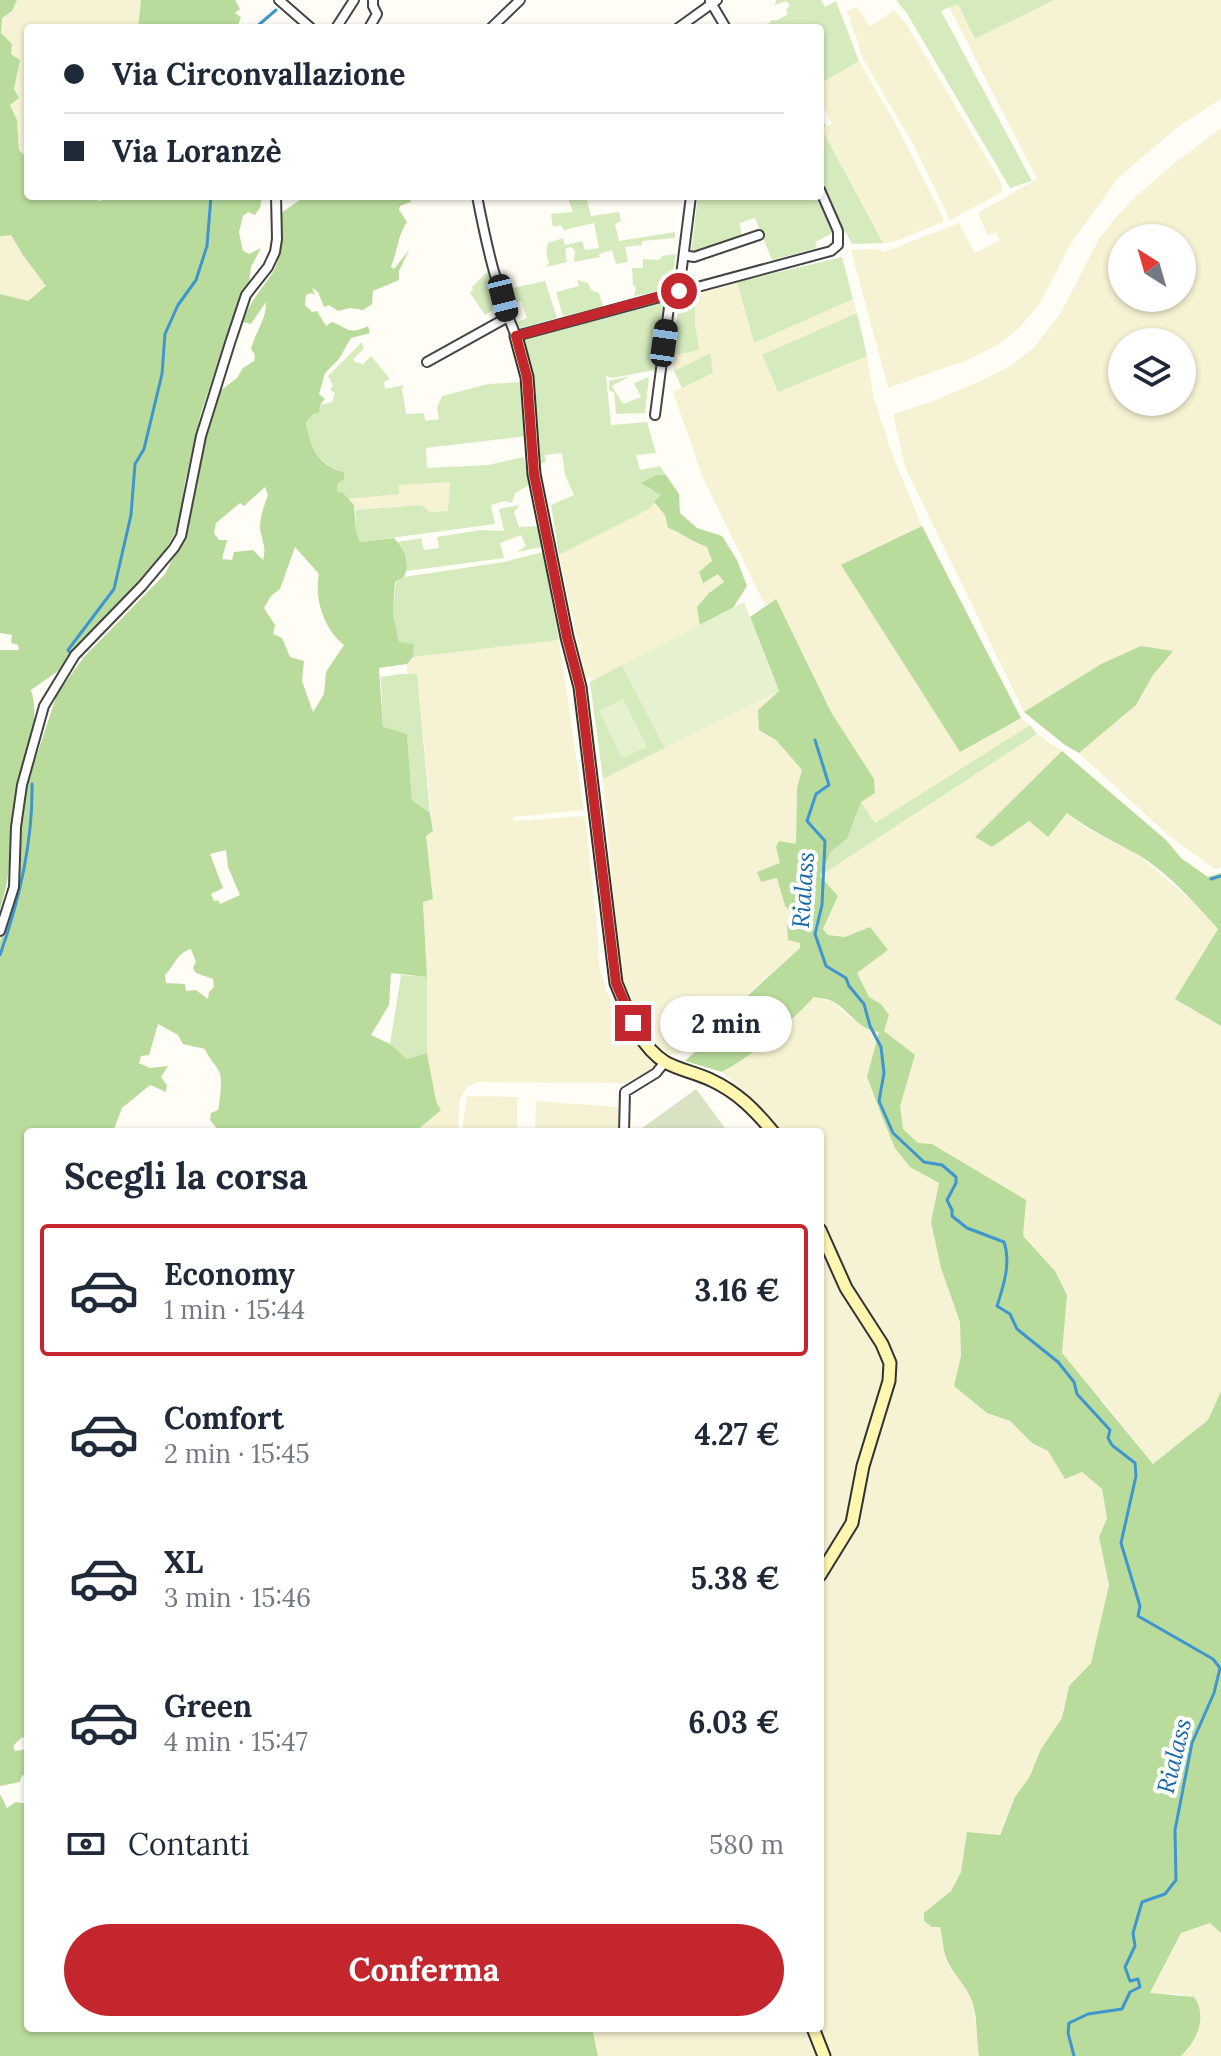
<!DOCTYPE html>
<html lang="it">
<meta charset="utf-8">
<style>
:root{--surface:#fff;--page:#f6f6f7;--text:#1f2937;--muted:#747a83;--line:#e0e1e3;--accent:#c4262e}
body{margin:0;font-family:Lora,serif;background:var(--page);color:var(--text);height:100vh;display:flex;flex-direction:column;font-size:30px;white-space:nowrap}
*{box-sizing:border-box;margin:0}
p{font-size:26px;color:var(--muted)}
.icon{flex:none;width:44px;height:44px;fill:none;stroke:currentColor;stroke-width:2;stroke-linecap:round;stroke-linejoin:round}
.map{position:relative;flex:1;overflow:hidden}
.sheet{position:absolute;left:24px;top:1128px;width:800px;height:904px;display:flex;flex-direction:column;background:var(--surface);border-radius:8px;box-shadow:0 2px 6px #0004}
.sheet>*{flex:none}
.hud{position:absolute;left:24px;top:24px;width:800px;height:176px;border-radius:8px;box-shadow:0 2px 6px #0004;display:grid;align-content:center;height:176px;padding:0 40px;background:var(--surface)}
.needle{width:52px;rotate:323deg}
.buttons{position:absolute;left:1108px;top:224px;display:grid;gap:16px}
.buttons a{display:grid;place-items:center;width:88px;height:88px;border-radius:50%;background:var(--surface);box-shadow:0 2px 6px #0004;font-size:40px}
.end{position:absolute;width:36px;height:36px;margin:-18px;border:10px solid #c4262e;background:#fff;box-shadow:0 0 0 4px #fff}
.from{border-radius:50%}
.bubble{position:absolute;height:56px;border-radius:28px;background:var(--surface);box-shadow:0 2px 6px #0004;font-size:26px;font-weight:700;line-height:56px;text-align:center}
.car{position:absolute;width:24px;height:48px;margin:-24px -12px;border-radius:10px;box-shadow:0 0 6px 2px #0007;background:linear-gradient(#222 24%,#8ab4d8 0 40%,#222 0 76%,#8ab4d8 0 86%,#222 0)}
.hud b{display:flex;align-items:center;gap:28px;height:76px;font-size:30px}
.hud b+b{border-top:2px solid var(--line)}
.hud i{width:20px;height:20px;background:var(--text)}
ul{padding:0;list-style:none}
li{display:flex;align-items:center;gap:24px;height:132px;margin:0 16px 12px;padding:0 24px;border:4px solid transparent;border-radius:8px}
li div{flex:1}
li b{display:block;font-size:30px}
li em{font-style:normal;font-weight:700}
li.current{border-color:var(--accent)}
li>.icon{width:72px;height:72px;stroke-width:1.5}
h2{padding:0 40px;font-size:36px;line-height:96px}
.pay{display:flex;align-items:center;gap:20px;height:88px;padding:0 40px;font-size:30px}
.pay p{margin-inline-start:auto}
.primary-button{display:flex;gap:16px;margin-top:auto;padding:16px 40px}
.primary-button a{flex:1;height:92px;border-radius:48px;background:var(--accent);color:#fff;font-size:32px;font-weight:700;line-height:92px;text-align:center}
.map>svg:first-child{display:block}
</style>
<div class="map">
<svg width="1221" height="2056" viewBox="0 0 1221 2056">
<rect width="100%" height="100%" fill="#fffdf5"/>
<path fill="#f6f3d4" fill-rule="evenodd" d="M17 0H141L142 9 138 28H28V172L26 157 19 150 17 120 10 105 20 60 11 53 1 33 2 18 12 11Z
M1054 0H1221V99L1179 126 1118 178 1070 245 1039 305 1018 329 999 344 965 361 888 388 851 250 877 249 884 252 959 223 975 253 1000 240 996 232 988 236 978 213 1037 179 949 7 958 4 975 39Z
M857 7 870 27 894 10 907 25 1002 184V192L950 220 913 144 863 59 847 11Z
M859 61 894 121 943 217V222L894 242 883 243 822 128 832 124 820 101V84Z
M1221 128V867L1215 869 1169 836 1079 753 1136 705 1153 675 1172 651 1101 664 1024 712 905 467 893 414 928 403 978 382 1012 365 1034 347 1060 314 1099 239 1116 217 1135 197 1176 162ZM1122 238H1182V298H1122ZM1122 342H1182V402H1122Z
M11 234 23 255 47 286 28 301 0 294V236Z
M737 282 754 343 853 299 857 313 762 356 778 392 867 356 874 399 894 459 922 526 842 565 960 751 1021 718 1030 725 875 823 861 802 874 779 831 712 776 600 765 605 703 478 673 392 713 373 709 353 674 371 671 356 698 350 695 323 696 295Z
M443 480 450 482 449 511 428 512 422 505 356 510 348 499 398 494 399 485Z
M654 502 665 515 668 528 683 533 696 544 707 547 712 561 703 582 718 574 724 582 709 593 700 615V625L594 680 592 677 586 679 559 555 649 509Z
M559 640 584 810 514 817V821L585 816 598 934 599 965 606 991 626 1028 640 1040 657 1065 627 1083 478 1082 467 1087 460 1099 458 1132H415L441 1109 436 1101 427 1053V977L423 902 433 899 426 836 433 830 417 674H407V664L413 657Z
M779 691 776 740 803 770 797 788 796 844 776 847 781 863 757 872 762 882 777 878 785 906 799 920 800 948 681 1053 670 1055 657 1045 645 1028 631 1004 619 967 603 779Z
M1037 734 1062 751 976 837 992 847 1029 820 1067 813 1088 829 1135 852 1197 905 1218 929 1176 999 1221 1026V1391L1208 1420 1153 1464 1102 1400 987 1413 1010 1421 1032 1443 1048 1451 1065 1479 1082 1472 1102 1489 1107 1518 1099 1537 1109 1585 1091 1663 1069 1686 1062 1718 1041 1749 1030 1776 1015 1797 999 1835 968 1832 961 1872 951 1891 924 1913 940 1927 948 1962 962 1980 973 2003 974 2019 979 2029V2056H598L592 2028H820V1132H778L744 1092 722 1072 735 1065 795 1017 814 997 832 1001 853 1020 881 1004 869 997 856 973 888 950 870 927 846 937 828 935 823 929 838 896 820 876Z
M467 1096 517 1097V1132H462Z
M536 1101 620 1107 621 1132H535Z
M1210 1923 1221 1933V2056H1181L1189 2049 1183 1994H1150L1181 1933Z"/>
<path fill="#d5ebbd" d="M776 0H821L825 7 836 1 859 61 820 84V28H763L772 20H778L788 14 786 9 790 6 786 1 775 5Z
M896 0H1054L975 39 958 4 941 11 1032 181 1010 188 906 12Z
M820 116 826 126 822 129 883 243 852 244 820 186Z
M586 196 591 216 619 212 621 221 615 224 619 241 675 232V238L642 241V245L625 247 628 262 616 264 612 250 599 254 600 257 574 262 575 251 571 247 565 249 567 262 546 267 549 263 546 253 548 243 563 238 565 245 582 241 585 250 599 248 594 223 564 230 561 225 553 227 551 214 573 212 568 199Z
M698 196H815L835 232 815 242 817 248 772 260 755 218 740 223 742 239 707 251 691 253Z
M676 254 670 289 634 296 636 287 633 285 632 268H643V259L659 260 662 256Z
M842 257 853 299 754 343 737 282Z
M491 268 501 305 485 315 470 293 473 289 472 287Z
M577 280 588 283 591 290 599 293 603 307 563 316 556 292 579 286Z
M545 281 557 318 517 329 515 323 527 318 521 301 508 305 503 290Z
M696 295 695 323 699 350 671 356 680 299Z
M663 303 665 305 659 369 612 378 606 376 611 425 647 422 656 453 636 455 640 470 660 466 666 475H656L662 495 649 509 559 555 551 505 574 495 565 475 562 453 545 455 546 462 539 464 534 404 520 339Z
M857 313 867 356 778 392 762 355Z
M362 342 364 349 353 359 355 362 363 364 371 356 390 379 384 382 385 389 404 385 402 389 406 414 424 413 425 421 439 419 437 408 442 396 488 384 522 382 527 436 426 448 427 468 488 465 524 457 529 485 515 493 512 503 505 501 491 505 495 524 360 542 356 531V510L422 505 429 512 448 511 450 482 399 485V494L348 499 337 492V484L344 472C318 465 310 447 306 422L320 405 332 402 335 393 330 390 333 385 328 376Z
M710 353 713 373 682 388 674 371Z
M630 376 612 386 623 404 641 397 634 383 649 377 645 413 616 414 614 392 609 391V381Z
M520 505 514 512 519 527 538 526 542 547 517 552 526 546 521 535 500 543 504 558 406 571 407 559 397 542 421 538 424 550 439 548 437 537 481 530 504 531 499 509Z
M543 552 559 640 413 657V644L399 643 393 613 396 582 404 577 504 562Z
M622 665 665 748 603 779 590 682Z
M401 674H417L430 813 412 800 407 734 383 728 381 677Z
M1030 725 1037 734 820 876 831 851 847 839 861 802 875 823Z
M401 975 427 977V1053L407 1059 390 1044Z"/>
<path fill="#b9dc9c" fill-rule="evenodd" d="M0 0H17L12 11 2 18 1 33 12 44 11 54 20 60 14 89 19 98 10 105 17 120 19 150 26 157 28 196H88L99 201 115 196H262L260 208 255 215 248 212 243 216 239 232 243 251 249 254 261 248 251 267 249 284 235 312 201 413 185 482 179 525 165 552 58 671 31 690C42 724 23 758 17 792 11 831 13 870 0 909V650H19L18 645 11 643 12 635 0 633V294L28 301 46 286 23 255 11 235 0 236Z
M141 0H235L240 9 235 13 241 17 237 28H138Z
M322 196H410L411 202 400 206 399 210 407 222C398 235 397 252 391 267L394 269 409 250 399 271V280L373 291 372 304 363 310 350 308 338 311 329 305 324 307 318 292 312 288 315 295 311 293 306 295 305 305 312 312 317 311 326 326 332 322C347 327 348 336 368 326L370 333 351 338 339 359 325 373 319 394 325 399 320 405 319 413 313 414 306 422C310 447 318 466 344 472V479L337 484V492L343 493 354 505 356 531 360 542 394 538C404 550 411 561 404 577L395 582 393 613 399 642 414 644 413 657 407 664 379 668 383 727 407 734 412 800 430 813 433 831 426 836 433 899 423 902 427 977 391 973 389 1005 371 1035 390 1044 407 1059 427 1053 436 1101 441 1110 415 1132H207L208 1129H217L210 1120 211 1113 218 1110C220 1102 222 1082 220 1074 217 1065 208 1058 205 1049L183 1044 178 1035 158 1024 149 1055 141 1056 139 1063 150 1068 168 1066 161 1077 167 1085 166 1092 150 1085 122 1108 113 1132H28V1232L24 1249 28 1252V1736L21 1738 13 1746 15 1751 28 1749V1777L22 1775 20 1782 0 1786V941L18 885 24 794 57 694 84 657 165 574 186 531 208 424 220 391 237 378 243 368 254 361 255 355 251 349C255 333 267 318 266 302L251 324 243 322C249 302 262 289 273 272 282 257 282 231 278 215L300 200 322 199ZM265 487 268 495C264 506 260 516 260 527 261 539 267 546 263 560L253 550 234 552 232 560 222 559 227 540H219L214 533 216 523 240 503 244 506ZM295 547 319 574C314 599 324 629 344 645L326 672 324 694 313 712 302 681 304 661 290 657 282 638 273 634 275 625 264 608 271 596 280 589ZM226 850 228 867 240 895 220 904 218 900 214 901 211 894 223 888 210 854ZM191 949 196 962 193 968 196 973 213 979 214 987 209 992 208 999 196 990 186 991 185 984 166 983 165 975C175 965 177 953 191 949Z
M656 475H666L679 494 680 513 697 528 722 536 737 560 747 586 733 608 700 625 697 607 709 593 724 582 718 574 703 583 699 572 712 561 707 547C693 543 683 533 668 528L665 515 654 502 661 495 641 483Z
M922 526 1021 718 960 752 841 565Z
M776 599 831 712 874 779 875 793 861 802 847 839 831 851 820 876 838 896 823 929 828 935 845 937 870 927 888 950 857 973 869 997 881 1004 889 1015 884 1031 915 1055 900 1106 903 1129 918 1143 932 1144 1026 1200 1023 1236 1055 1271 1067 1295 1062 1353 1153 1464 1208 1420 1221 1391V1933L1210 1923 1181 1933 1150 1993 1194 1997C1208 2016 1197 2041 1181 2056H979C976 2037 978 2019 972 2001 967 1987 956 1977 949 1964 943 1954 943 1939 940 1927H932L924 1921V1913L951 1891 961 1872 967 1832 1000 1835 1015 1797 1030 1776 1041 1749 1062 1718 1069 1686 1091 1663 1109 1585 1099 1537 1107 1518 1102 1489 1082 1472 1065 1479 1048 1451 1032 1443 1010 1421 987 1413 954 1386 961 1356 960 1322 941 1268 931 1222 939 1183 910 1167 895 1148 883 1119 867 1077 879 1032C859 1030 850 1012 834 1002 829 999 820 998 814 997 788 1025 755 1054 722 1072L685 1061 733 1017 734 1008 800 948V943L788 940 787 925 799 920 785 906 777 878 761 882 757 872 780 863 776 847 779 841 796 844 797 788 802 770 776 740 759 730 758 710 779 691 750 617Z
M1141 646 1173 651 1153 675 1136 705 1079 753 1065 745 1024 712 1101 664Z
M1062 751 1166 840 1181 858 1208 877 1221 873V1026L1175 999 1218 929C1194 902 1165 869 1133 852 1108 838 1091 831 1067 813L1048 837 1029 821 992 847 975 837Z
M0 1794 7 1808 16 1802 28 1804V1907L23 1910 28 1913V2028H592L598 2056H0Z"/>
<path fill="#d9e3c4" d="M696 1089 728 1132H644L642 1129 638 1131Z"/>
<path fill="#e6f2cf" d="M744 602 779 691 665 748 622 665Z
M623 699 647 747 622 758 599 711Z"/>
<g fill="none" stroke-linecap="round" stroke-linejoin="round">
<path stroke="#3f96cf" stroke-width="3" d="M255 28 276 10
M73 656 68 650 114 589 131 515 135 464 144 449 162 374 165 334 178 305 196 280 207 246 211 196
M815 740 829 785 816 794 807 821 825 841 822 905 815 934 826 966 846 978 849 986 864 1004 870 1026 881 1047 884 1073 879 1101 893 1133 924 1162 942 1165 956 1177V1183L947 1200 952 1210V1216L967 1228 1004 1242C1011 1262 1004 1285 997 1306L1010 1314 1017 1329 1058 1362 1074 1382 1077 1394 1110 1430 1108 1438 1112 1445
M1211 879 1221 876
M0 955C19 901 33 841 32 784
M1074 2056 1068 2033 1069 2023 1088 2014 1122 2009 1130 1992 1140 1987 1138 1979 1130 1981 1125 1967 1135 1946 1133 1933 1142 1902 1165 1894 1176 1880 1175 1830 1192 1743 1214 1693 1220 1668 1213 1659 1138 1616 1140 1606 1121 1543 1136 1476 1135 1463 1113 1446"/>
<g stroke="#444" stroke-width="12">
<path id="street" d="M279 0 311 28
M710 1 726 28
M336 28 354 0
M369 28 377 14 373 6V0
M491 28 520 0
M678 28 717 0
M477 196C486 243 497 292 516 336L831 251 838 245V231L820 190
M684 255 694 257 759 235
M679 291 691 196
M427 362 508 317
M655 415 671 292
M0 931 14 887 16 827 22 785 44 706 75 655 142 586 174 548 181 536 201 436 230 343 246 295 268 267 275 252 277 239 276 196
M624 1132 625 1092 656 1073 665 1062"/>
</g>
<g stroke="#333" stroke-width="15">
<path id="secondary" d="M516 336 527 377 534 474 567 637 580 687 616 983C628 1011 638 1045 665 1062 679 1070 697 1073 711 1080 737 1092 755 1110 773 1132
M820 1230 846 1288 882 1344 890 1363 889 1381 863 1466 852 1523 820 1575
M813 2028 824 2056"/>
</g>
<use href="#street" stroke="#fff" stroke-width="8"/>
<use href="#secondary" stroke="#fff6b0" stroke-width="11"/>
</g>
<g fill="none" stroke-linecap="round" stroke-linejoin="round">
<path stroke="#c4262e" stroke-width="10" d="M633 1023 616 983 580 687 567 637 534 474 527 377 516 336 679 291"/>
</g>
<g text-anchor="middle" dominant-baseline="central" stroke-width="8" stroke-linejoin="round" paint-order="stroke">
<g font-size="24" font-style="italic" fill="#1768a6" stroke="#fff">
<text transform="translate(803 890) rotate(-86)">Rialass</text>
<text transform="translate(1174 1756) rotate(-76)">Rialass</text>
</g>
</g>
</svg>
<div class="buttons">
<a><svg class="needle" viewBox="-14 -14 28 28"><path d="M0-13l5 13h-10z" fill="#e53935"/><path d="M0 13l5-13h-10z" fill="#747a83"/></svg></a>
<a><svg class="icon" aria-label="layers" viewBox="0 0 24 24"><path d="M12 4l9 5-9 5-9-5zM3 14l9 5 9-5"/></svg></a>
</div>
<i class="end from" style="left:679px;top:291px"></i>
<i class="end" style="left:633px;top:1023px"></i>
<div class="bubble" style="left:660px;top:996px;width:132px">2 min</div>
<i class="car" style="left:503px;top:298px;rotate:166deg"></i>
<i class="car" style="left:664px;top:343px;rotate:8deg"></i>
<div class="hud">
<b><i class="from"></i>Via Circonvallazione</b>
<b><i></i>Via Loranzè</b>
</div>
<section class="sheet">
<h2>Scegli la corsa</h2>
<ul>
<li class="current"><svg class="icon" aria-label="car" viewBox="0 0 24 24"><path d="M5 17H2v-5l4-1 3-4h7l3 4 3 1v5h-3M9 17h6M6 11h13"/><circle cx="7" cy="17" r="2"/><circle cx="17" cy="17" r="2"/></svg><div><b>Economy</b><p>1 min · 15:44</p></div><em>3.16 €</em></li>
<li><svg class="icon" aria-label="car" viewBox="0 0 24 24"><path d="M5 17H2v-5l4-1 3-4h7l3 4 3 1v5h-3M9 17h6M6 11h13"/><circle cx="7" cy="17" r="2"/><circle cx="17" cy="17" r="2"/></svg><div><b>Comfort</b><p>2 min · 15:45</p></div><em>4.27 €</em></li>
<li><svg class="icon" aria-label="car" viewBox="0 0 24 24"><path d="M5 17H2v-5l4-1 3-4h7l3 4 3 1v5h-3M9 17h6M6 11h13"/><circle cx="7" cy="17" r="2"/><circle cx="17" cy="17" r="2"/></svg><div><b>XL</b><p>3 min · 15:46</p></div><em>5.38 €</em></li>
<li><svg class="icon" aria-label="car" viewBox="0 0 24 24"><path d="M5 17H2v-5l4-1 3-4h7l3 4 3 1v5h-3M9 17h6M6 11h13"/><circle cx="7" cy="17" r="2"/><circle cx="17" cy="17" r="2"/></svg><div><b>Green</b><p>4 min · 15:47</p></div><em>6.03 €</em></li>
</ul>
<div class="pay"><svg class="icon" aria-label="cash" viewBox="0 0 24 24"><path d="M3 7h18v10H3z"/><circle cx="12" cy="12" r="2"/></svg>Contanti<p>580 m</p></div>
<div class="primary-button"><a>Conferma</a></div>
</section>
</div>
